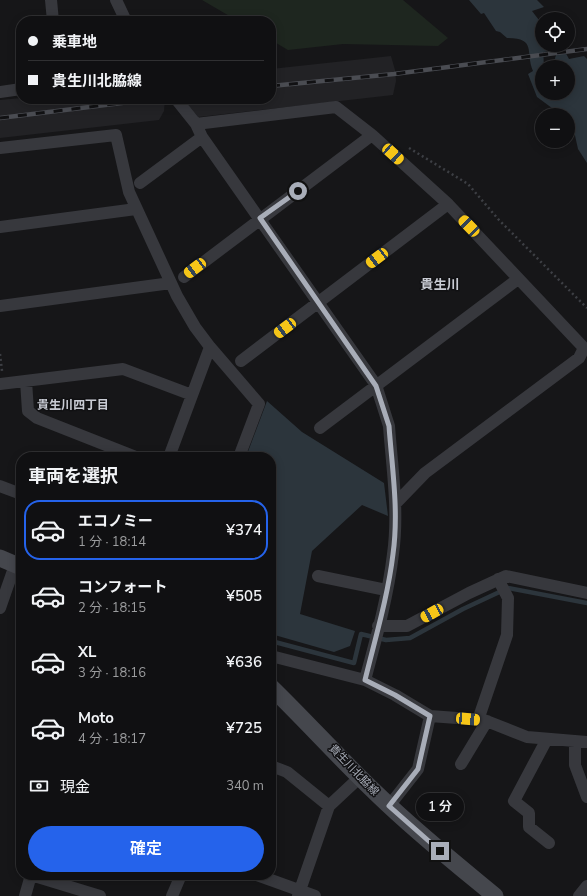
<!DOCTYPE html>
<html lang="ja">
<meta charset="utf-8">
<style>
:root{--surface:#101012;--page:#19191b;--text:#f1f3f6;--muted:#9c9d9f;--line:#303032;--accent:#2563eb}
body{margin:0;font-family:"Nunito Sans","Noto Sans JP",sans-serif;background:var(--page);color:var(--text);height:100vh;display:flex;flex-direction:column;font-size:15px;white-space:nowrap}
*{box-sizing:border-box;margin:0}
p{font-size:13px;color:var(--muted)}
.icon{flex:none;width:22px;height:22px;fill:none;stroke:currentColor;stroke-width:2;stroke-linecap:round;stroke-linejoin:round}
.map{position:relative;flex:1;overflow:hidden}
.side{position:absolute;left:16px;top:452px;width:260px;height:428px;display:flex;flex-direction:column;background:var(--surface);border-radius:16px;box-shadow:0 2px 10px #0003,0 0 0 1px var(--line)}
.side>*{flex:none}
.guide{position:absolute;left:16px;top:16px;width:260px;height:88px;border-radius:16px;box-shadow:0 2px 10px #0003,0 0 0 1px var(--line);display:grid;align-content:center;height:88px;padding:0 12px;background:var(--surface)}
.fabs{position:absolute;left:535px;top:12px;display:grid;gap:8px}
.fabs a{display:grid;place-items:center;width:40px;height:40px;border-radius:50%;background:var(--surface);box-shadow:0 2px 10px #0003,0 0 0 1px var(--line);font-size:20px}
.end{position:absolute;width:18px;height:18px;margin:-9px;border:5px solid #a8adb8;background:#111;box-shadow:0 0 0 2px #111}
.from{border-radius:50%}
.bubble{position:absolute;height:28px;border-radius:14px;background:var(--surface);box-shadow:0 2px 10px #0003,0 0 0 1px var(--line);font-size:13px;font-weight:600;line-height:28px;text-align:center}
.car{position:absolute;width:12px;height:24px;margin:-12px -6px;border-radius:5px;box-shadow:0 0 3px 1px #0007;background:linear-gradient(#f5c518 24%,#345 0 40%,#f5c518 0 76%,#345 0 86%,#f5c518 0)}
.guide b{display:flex;align-items:center;gap:14px;height:38px;font-size:15px}
.guide b+b{border-top:1px solid var(--line)}
.guide i{width:10px;height:10px;background:var(--text)}
ul{padding:0;list-style:none}
li{display:flex;align-items:center;gap:12px;height:60px;margin:0 8px 6px;padding:0 4px;border:2px solid transparent;border-radius:16px}
li div{flex:1}
li b{display:block;font-size:15px}
li em{font-style:normal;font-weight:600}
li.on{border-color:var(--accent)}
li>.icon{width:36px;height:36px;stroke-width:1.5}
h2{padding:0 12px;font-size:18px;line-height:48px}
.pay{display:flex;align-items:center;gap:10px;height:44px;padding:0 12px;font-size:15px}
.pay p{margin-inline-start:auto}
.action{display:flex;gap:8px;margin-top:auto;padding:8px 12px}
.action a{flex:1;height:46px;border-radius:24px;background:var(--accent);color:#fff;font-size:16px;font-weight:600;line-height:46px;text-align:center}
.map>svg:first-child{display:block}
</style>
<div class="map">
<svg width="587" height="896" viewBox="0 0 587 896">
<rect width="100%" height="100%" fill="#161618"/>
<path fill="#222225" d="M391 56 395 70 396 81 393 95 198 117 189 106 188 99H271V69Z
M21 98V99H165L164 111 159 120 0 138V100Z"/>
<path fill="#1e261f" d="M202 0H403L448 38 438 46 343 44 288 50 271 40V21H238Z"/>
<path fill="#2c353c" d="M469 0H537L544 7 532 11 542 24V45H553V51L543 52C545 65 542 78 542 93H568V67H548L556 64 555 58 558 50 556 45H565L563 48 569 59 584 56 587 59V163L578 149 574 131 568 128V115H558L556 111 537 97 528 74 533 71C525 52 537 38 507 38L500 32 496 31 484 13 481 14Z
M267 401 302 432 384 483 388 516 362 505 312 551 300 614 355 631 350 646 334 652 271 634V457H246Z"/>
<g fill="none" stroke-linecap="round" stroke-linejoin="round">
<path stroke="#2c353c" stroke-width="4.5" d="M271 641 354 663 361 634 386 640 410 638 463 609 508 588 587 603"/>
<path stroke="#3d3f44" stroke-width="2.5" stroke-dasharray="2 3" stroke-linecap="butt" d="M409 148 468 184 499 220 587 308
M0 354 2 371"/>
<path stroke="#37383d" stroke-width="12" d="M51 0 53 21
M116 0 126 21
M0 92 21 89
M176 99 196 124 202 137 376 385 389 426C392 468 399 511 393 554 388 596 376 639 365 680
M196 124 336 107 372 135 448 204 584 348 579 358 425 473 396 503
M0 148 116 135 129 192 177 296 195 327 210 347 259 404 239 457
M140 183 202 137
M0 227 136 209
M184 277 372 135
M0 306 171 283
M241 361 448 204
M26 381 28 411 37 418 136 457
M0 384 123 369 192 395
M320 428 518 279
M169 457 210 347
M0 486 21 494
M318 576 386 590
M0 608 15 565
M378 626H407L469 593 506 576 587 593
M271 656 365 680 395 695 430 716 484 720 527 737 587 742
M478 720 507 635 508 598 498 579
M547 739 514 801 529 813V827L549 843
M575 741V765L587 797
M461 764 487 721
M271 766 287 772 329 806
M389 806 418 769 430 716
M31 875 100 896
M257 875 315 896
M25 896 31 875
M172 896 181 875
M298 896 329 806 360 777
M579 896 587 886"/>
<path stroke="#45474d" stroke-width="17" d="M0 558 21 567
M271 687C307 722 341 760 378 795 415 831 455 863 495 896"/>
<g stroke="#4a4c52" stroke-width="4.5">
<path id="rail" d="M271 86 394 74 587 49
M0 118 154 99"/>
</g>
<use href="#rail" stroke="#111113" stroke-width="3" stroke-dasharray="9" stroke-linecap="butt"/>
</g>
<g fill="none" stroke-linecap="round" stroke-linejoin="round">
<path stroke="#a8adb8" stroke-width="5" d="M298 191 260 218 376 386 389 426C392 468 399 511 393 554 388 596 375 639 365 680L395 695 430 716 418 769 389 806 440 851"/>
</g>
<g text-anchor="middle" dominant-baseline="central" stroke-width="3" stroke-linejoin="round" paint-order="stroke">
<g font-size="11" fill="#a8adb8" stroke="#111113">
<text transform="translate(354 770) rotate(46)">貴生川北脇線</text>
</g>
<g font-size="12" font-weight="bold" fill="#c9ccd4" stroke="#111113">
<text x="73" y="405">貴生川四丁目</text>
</g>
<g font-size="13" font-weight="bold" fill="#c9ccd4" stroke="#111113">
<text x="440" y="285">貴生川</text>
</g>
</g>
</svg>
<div class="fabs">
<a><svg class="icon" aria-label="locate" viewBox="0 0 24 24"><circle cx="12" cy="12" r="6"/><path d="M12 2v4M12 18v4M2 12h4M18 12h4"/></svg></a>
<a>+</a>
<a>−</a>
</div>
<i class="end from" style="left:298px;top:191px"></i>
<i class="end" style="left:440px;top:851px"></i>
<div class="bubble" style="left:416px;top:793px;width:48px">1 分</div>
<i class="car" style="left:393px;top:154px;rotate:132deg"></i>
<i class="car" style="left:469px;top:226px;rotate:316deg"></i>
<i class="car" style="left:377px;top:258px;rotate:233deg"></i>
<i class="car" style="left:195px;top:268px;rotate:233deg"></i>
<i class="car" style="left:285px;top:328px;rotate:233deg"></i>
<i class="car" style="left:432px;top:613px;rotate:241deg"></i>
<i class="car" style="left:468px;top:719px;rotate:95deg"></i>
<div class="guide">
<b><i class="from"></i>乗車地</b>
<b><i></i>貴生川北脇線</b>
</div>
<section class="side">
<h2>車両を選択</h2>
<ul>
<li class="on"><svg class="icon" aria-label="car" viewBox="0 0 24 24"><path d="M5 17H2v-5l4-1 3-4h7l3 4 3 1v5h-3M9 17h6M6 11h13"/><circle cx="7" cy="17" r="2"/><circle cx="17" cy="17" r="2"/></svg><div><b>エコノミー</b><p>1 分 · 18:14</p></div><em>¥374</em></li>
<li><svg class="icon" aria-label="car" viewBox="0 0 24 24"><path d="M5 17H2v-5l4-1 3-4h7l3 4 3 1v5h-3M9 17h6M6 11h13"/><circle cx="7" cy="17" r="2"/><circle cx="17" cy="17" r="2"/></svg><div><b>コンフォート</b><p>2 分 · 18:15</p></div><em>¥505</em></li>
<li><svg class="icon" aria-label="car" viewBox="0 0 24 24"><path d="M5 17H2v-5l4-1 3-4h7l3 4 3 1v5h-3M9 17h6M6 11h13"/><circle cx="7" cy="17" r="2"/><circle cx="17" cy="17" r="2"/></svg><div><b>XL</b><p>3 分 · 18:16</p></div><em>¥636</em></li>
<li><svg class="icon" aria-label="car" viewBox="0 0 24 24"><path d="M5 17H2v-5l4-1 3-4h7l3 4 3 1v5h-3M9 17h6M6 11h13"/><circle cx="7" cy="17" r="2"/><circle cx="17" cy="17" r="2"/></svg><div><b>Moto</b><p>4 分 · 18:17</p></div><em>¥725</em></li>
</ul>
<div class="pay"><svg class="icon" aria-label="cash" viewBox="0 0 24 24"><path d="M3 7h18v10H3z"/><circle cx="12" cy="12" r="2"/></svg>現金<p>340 m</p></div>
<div class="action"><a>確定</a></div>
</section>
</div>
